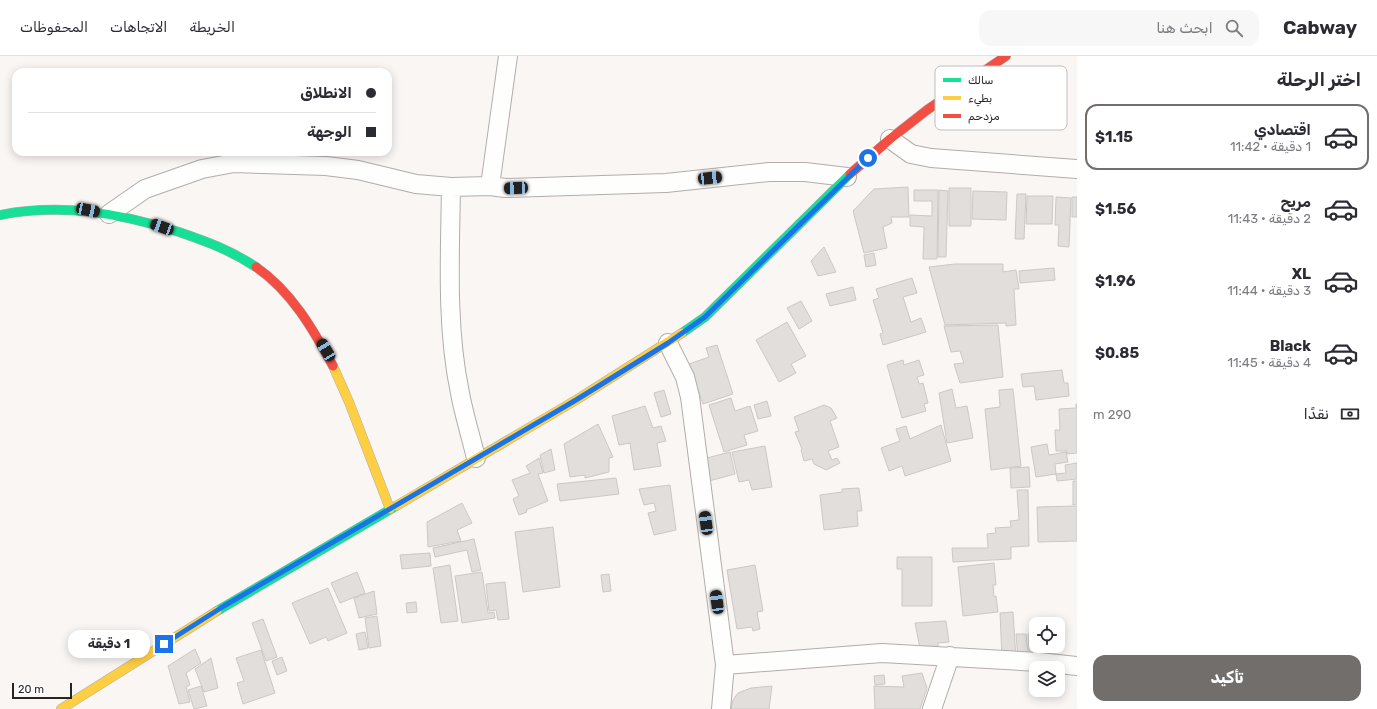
<!DOCTYPE html>
<html lang="ar">
<meta charset="utf-8">
<style>
:root{--surface:#fff;--page:#f7f7f7;--text:#2b2b33;--muted:#7c7c81;--line:#e1e1e2;--accent:#726e6c}
body{margin:0;font-family:Rubik,Cairo,sans-serif;background:var(--page);color:var(--text);direction:rtl;height:100vh;display:flex;flex-direction:column;font-size:15px;white-space:nowrap}
*{box-sizing:border-box;margin:0}
p{font-size:13px;color:var(--muted)}
.icon{flex:none;width:22px;height:22px;fill:none;stroke:currentColor;stroke-width:2;stroke-linecap:round;stroke-linejoin:round}
.map{position:relative;flex:1;overflow:hidden;direction:ltr}
.panel{display:flex;flex-direction:column;background:var(--surface);width:300px}
.panel>*{flex:none}
.hud{position:absolute;left:12px;top:12px;width:380px;height:88px;border-radius:12px;box-shadow:0 2px 10px #0003;direction:rtl;display:grid;align-content:center;height:88px;padding:0 16px;background:var(--surface)}
.buttons{position:absolute;left:1029px;top:561px;display:grid;gap:8px}
.buttons a{display:grid;place-items:center;width:36px;height:36px;border-radius:8px;background:var(--surface);box-shadow:0 2px 10px #0003;font-size:20px}
.scale{position:absolute;left:12px;bottom:10px;width:60px;box-sizing:border-box;padding-left:4px;border:2px solid #292523;border-top:0;font-size:11px;line-height:14px;white-space:nowrap;color:#292523;-webkit-text-stroke:3px #fff;paint-order:stroke}
.end{position:absolute;width:18px;height:18px;margin:-9px;border:5px solid #1a73e8;background:#fff;box-shadow:0 0 0 2px #fff}
.from{border-radius:50%}
.bubble{position:absolute;height:28px;border-radius:12px;background:var(--surface);box-shadow:0 2px 10px #0003;font-size:13px;font-weight:700;line-height:28px;text-align:center;direction:rtl}
.car{position:absolute;width:12px;height:24px;margin:-12px -6px;border-radius:5px;box-shadow:0 0 3px 1px #0007;background:linear-gradient(#222 24%,#8ab4d8 0 40%,#222 0 76%,#8ab4d8 0 86%,#222 0)}
.hud b{display:flex;align-items:center;gap:14px;height:38px;font-size:15px}
.hud b+b{border-top:1px solid var(--line)}
.hud i{width:10px;height:10px;background:var(--text)}
ul{padding:0;list-style:none}
li{display:flex;align-items:center;gap:12px;height:66px;margin:0 8px 6px;padding:0 8px;border:2px solid transparent;border-radius:12px}
li div{flex:1}
li b{display:block;font-size:15px}
li em{font-style:normal;font-weight:700}
li.current{border-color:var(--accent)}
li>.icon{width:36px;height:36px;stroke-width:1.5}
h2{padding:0 16px;font-size:18px;line-height:48px}
.pay{display:flex;align-items:center;gap:10px;height:44px;padding:0 16px;font-size:15px}
.pay p{margin-inline-start:auto}
.action{display:flex;gap:8px;margin-top:auto;padding:8px 16px}
.action a{flex:1;height:46px;border-radius:12px;background:var(--accent);color:#fff;font-size:16px;font-weight:700;line-height:46px;text-align:center}
header{display:flex;align-items:center;gap:24px;box-sizing:border-box;height:56px;padding:0 20px;background:var(--surface);border-bottom:1px solid var(--line)}
header strong{font-size:19px}
nav{display:flex;gap:22px;margin-inline-start:auto;font-size:14px}
.search{width:280px;height:36px;background:var(--page);display:flex;align-items:center;gap:10px;box-sizing:border-box;padding:0 14px;border-radius:12px;color:var(--muted);font-size:15px}
main{display:flex;flex:1;min-height:0}
.map>svg:first-child{display:block}
</style>
<header>
<strong>Cabway</strong>
<div class="search"><svg class="icon" aria-label="search" viewBox="0 0 24 24"><circle cx="10" cy="10" r="6"/><path d="M15 15l6 6"/></svg>ابحث هنا</div>
<nav><a>الخريطة</a><a>الاتجاهات</a><a>المحفوظات</a></nav>
</header>
<main>
<section class="panel">
<h2>اختر الرحلة</h2>
<ul>
<li class="current"><svg class="icon" aria-label="car" viewBox="0 0 24 24"><path d="M5 17H2v-5l4-1 3-4h7l3 4 3 1v5h-3M9 17h6M6 11h13"/><circle cx="7" cy="17" r="2"/><circle cx="17" cy="17" r="2"/></svg><div><b>اقتصادي</b><p>1 دقيقة · 11:42</p></div><em>$1.15</em></li>
<li><svg class="icon" aria-label="car" viewBox="0 0 24 24"><path d="M5 17H2v-5l4-1 3-4h7l3 4 3 1v5h-3M9 17h6M6 11h13"/><circle cx="7" cy="17" r="2"/><circle cx="17" cy="17" r="2"/></svg><div><b>مريح</b><p>2 دقيقة · 11:43</p></div><em>$1.56</em></li>
<li><svg class="icon" aria-label="car" viewBox="0 0 24 24"><path d="M5 17H2v-5l4-1 3-4h7l3 4 3 1v5h-3M9 17h6M6 11h13"/><circle cx="7" cy="17" r="2"/><circle cx="17" cy="17" r="2"/></svg><div><b>XL</b><p>3 دقيقة · 11:44</p></div><em>$1.96</em></li>
<li><svg class="icon" aria-label="car" viewBox="0 0 24 24"><path d="M5 17H2v-5l4-1 3-4h7l3 4 3 1v5h-3M9 17h6M6 11h13"/><circle cx="7" cy="17" r="2"/><circle cx="17" cy="17" r="2"/></svg><div><b>Black</b><p>4 دقيقة · 11:45</p></div><em>$0.85</em></li>
</ul>
<div class="pay"><svg class="icon" aria-label="cash" viewBox="0 0 24 24"><path d="M3 7h18v10H3z"/><circle cx="12" cy="12" r="2"/></svg>نقدًا<p>290 m</p></div>
<div class="action"><a>تأكيد</a></div>
</section>
<div class="map">
<svg width="1077" height="653" viewBox="0 0 1077 653">
<rect width="100%" height="100%" fill="#faf6f4"/>
<path fill="#e2dedc" stroke="#ccc8c6" d="M908 131 909 161H891L892 167 883 171 887 192 864 197 853 155 874 133Z
M949 132H971V170H949Z
M914 134H938L937 203H923L924 171 910 170V159L932 160V145H914Z
M939 134 948 135 946 201H938Z
M973 135 1007 136 1006 164 972 163Z
M1017 138H1026L1024 183H1015Z
M1027 140H1053L1052 168H1026Z
M1056 141 1071 142 1069 191 1058 190 1059 169H1055Z
M1072 141H1077V161H1072Z
M824 191 836 216 818 220 811 205Z
M874 197 876 209 866 211 864 199Z
M955 208H1003V216L1016 214 1019 233H1014L1016 269 1006 270V267L945 269 929 211Z
M1054 212 1055 224 1020 227 1019 215Z
M912 222 917 237 903 241 911 266 921 262 926 276 883 289 880 278 883 277 873 244 879 242 876 233Z
M853 231 856 244 830 250 826 238Z
M801 245 812 265 799 273 787 252Z
M787 266 806 300 791 308 796 317 779 326 756 284Z
M998 269 1003 321 960 327 954 308 964 307 960 295 951 296 944 270Z
M717 289 733 338 703 348 689 308 709 301 706 292Z
M903 304 904 309 919 304 924 319 917 321 919 328 923 327 928 347 924 348 926 355 902 362 887 309Z
M1062 314 1064 327H1068L1069 340 1036 344 1034 330 1023 331 1021 318Z
M952 333 956 352 967 350 973 382 947 387 939 337Z
M1013 333 1021 410 991 414 985 353 1000 351 999 334Z
M664 334 671 358 661 361 654 337Z
M731 342 735 355 750 350 758 375 744 379 747 389 724 396 709 349Z
M767 345 771 360 758 363 754 349Z
M1076 348H1077V397L1067 398V395H1056L1055 374H1060L1059 353 1076 352Z
M824 349 831 352 837 362 830 365 839 391 828 395 832 404 837 402 840 407 826 414 814 408 812 403 804 405 801 394 802 393 795 376 799 375 794 361Z
M645 350 653 372 661 370 666 385 657 387 661 410 634 414 630 387 619 389 612 360Z
M598 368 613 401 609 402V416L585 422V419L570 421 564 388Z
M941 369 951 405 905 420 902 410 889 415 881 392 900 385 896 373 906 370 910 383Z
M1047 388 1049 399 1066 396 1068 406 1055 408 1056 418 1036 421 1031 391Z
M765 390 772 431 752 434 749 424 739 426 732 396Z
M551 393 555 414 544 417 540 399Z
M730 396 735 418 709 425 703 403Z
M539 402 543 417 538 418 548 445 526 454 527 456 519 459 513 443 519 440 512 424 530 417 526 410Z
M1077 407V423L1057 425 1056 418 1066 417 1065 409Z
M1029 411 1030 431 1011 432 1010 412Z
M616 422 619 438 560 445 557 428Z
M1073 425H1077V448L1073 449Z
M670 429 676 474 654 479 648 457 656 455 654 447 644 449 639 433Z
M859 432 862 455H857L858 470 824 474 820 439 842 436V433Z
M1017 434H1028L1029 490 1011 491V503L953 506 952 492H988L987 478 996 477 995 472 1011 471 1010 465 1019 464Z
M462 447 472 467 457 474 461 485 428 491 427 466Z
M1077 450V485L1038 486 1037 451Z
M553 471 560 531 523 536 515 476Z
M474 483 481 514 472 516 467 494 435 501 433 492Z
M430 497 431 510 402 513 400 499Z
M897 501H932V550H902V513H897Z
M994 507 996 529H993L994 541 996 540 998 556 963 560 958 511Z
M450 509 458 565 441 567 433 512Z
M755 509 763 555 757 556 760 573 753 575 752 571 737 573 727 514Z
M357 516 365 537 340 547 331 527Z
M482 516 488 557 494 556 495 562 462 567 455 520Z
M609 518 611 535 603 536 601 519Z
M505 526 509 563 498 564 496 554 489 555 486 528Z
M328 532 347 577 328 585 326 581 310 588 292 547Z
M374 535 377 558 359 562 354 542Z
M416 546 417 556 407 557 406 547Z
M1013 556 1016 603 1002 602 1000 557Z
M377 560 381 590 369 592 365 562Z
M263 563 277 601 266 605 252 567Z
M946 565 949 586 938 587V590L920 592 915 567Z
M365 576 368 592 359 594 356 578Z
M1016 578H1026L1028 597 1018 603Z
M1028 578H1036V590H1047V596L1029 597Z
M195 593 201 607 186 617 190 629 186 631 190 646 179 648 168 610Z
M261 594 275 637 243 648 237 627 244 625 236 602Z
M282 601 287 615 277 619 272 605Z
M211 602 218 632 204 636 195 613Z
M922 617 927 632 920 653H875L874 630 904 631 902 620Z
M884 619 885 628 875 629 874 620Z
M201 630 207 650 194 653 188 634Z
M772 630 769 653H731L733 644 738 637 751 632Z"/>
<g fill="none" stroke-linecap="round" stroke-linejoin="round">
<g stroke="#b1adab" stroke-width="20">
<path id="street" d="M508 0 490 130 505 132 666 127 769 116H805L847 121
M890 83 911 98 931 102 1077 113
M451 131C450 199 446 271 460 337 464 359 471 381 476 402
M109 158 145 133 202 113 234 107 326 110 358 114 416 128 451 131 490 130
M668 287 685 321 690 341 725 609 721 653
M725 609 882 597 1039 606 1077 610
M932 653 950 600"/>
</g>
<g stroke="#b1adab" stroke-width="10">
<path id="fast" d="M0 159C62 147 120 157 179 176 208 186 230 194 256 211
M682 277 705 261 850 118
M217 555 396 450"/>
</g>
<g stroke="#b1adab" stroke-width="10">
<path id="slow" d="M333 310 349 346 390 453
M396 450 576 344 682 277
M61 653 217 555"/>
</g>
<g stroke="#b1adab" stroke-width="10">
<path id="jam" d="M850 118 890 83 927 54 1006 0
M256 211C291 235 313 273 333 310"/>
</g>
<use href="#street" stroke="#fefefd" stroke-width="18"/>
<use href="#fast" stroke="#16e098" stroke-width="9"/>
<use href="#slow" stroke="#ffcf43" stroke-width="9"/>
<use href="#jam" stroke="#f24e42" stroke-width="9"/>
</g>
<g fill="none" stroke-linecap="round" stroke-linejoin="round">
<path stroke="#1a73e8" stroke-width="5" d="M164 588 224 550 576 344 668 287 705 261 868 102"/>
</g>
<rect x="935" y="10" width="132" height="64" rx="6" fill="#fff" stroke="#bfbebd" stroke-width="1"/>
<rect x="943" y="22" width="18" height="4" fill="#16e098"/>
<rect x="943" y="40" width="18" height="4" fill="#ffcf43"/>
<rect x="943" y="58" width="18" height="4" fill="#f24e42"/>
<g font-size="11" fill="#292523">
<text x="968" y="28">سالك</text>
<text x="968" y="46">بطيء</text>
<text x="968" y="64">مزدحم</text>
</g>
</svg>
<div class="buttons">
<a><svg class="icon" aria-label="locate" viewBox="0 0 24 24"><circle cx="12" cy="12" r="6"/><path d="M12 2v4M12 18v4M2 12h4M18 12h4"/></svg></a>
<a><svg class="icon" aria-label="layers" viewBox="0 0 24 24"><path d="M12 4l9 5-9 5-9-5zM3 14l9 5 9-5"/></svg></a>
</div>
<div class="scale">20 m</div>
<i class="end from" style="left:868px;top:102px"></i>
<i class="end" style="left:164px;top:588px"></i>
<div class="bubble" style="left:68px;top:574px;width:82px">1 دقيقة</div>
<i class="car" style="left:710px;top:122px;rotate:84deg"></i>
<i class="car" style="left:516px;top:132px;rotate:268deg"></i>
<i class="car" style="left:88px;top:154px;rotate:102deg"></i>
<i class="car" style="left:162px;top:171px;rotate:290deg"></i>
<i class="car" style="left:326px;top:294px;rotate:329deg"></i>
<i class="car" style="left:706px;top:467px;rotate:352deg"></i>
<i class="car" style="left:717px;top:546px;rotate:352deg"></i>
<div class="hud">
<b><i class="from"></i>الانطلاق</b>
<b><i></i>الوجهة</b>
</div>
</div>
</main>
